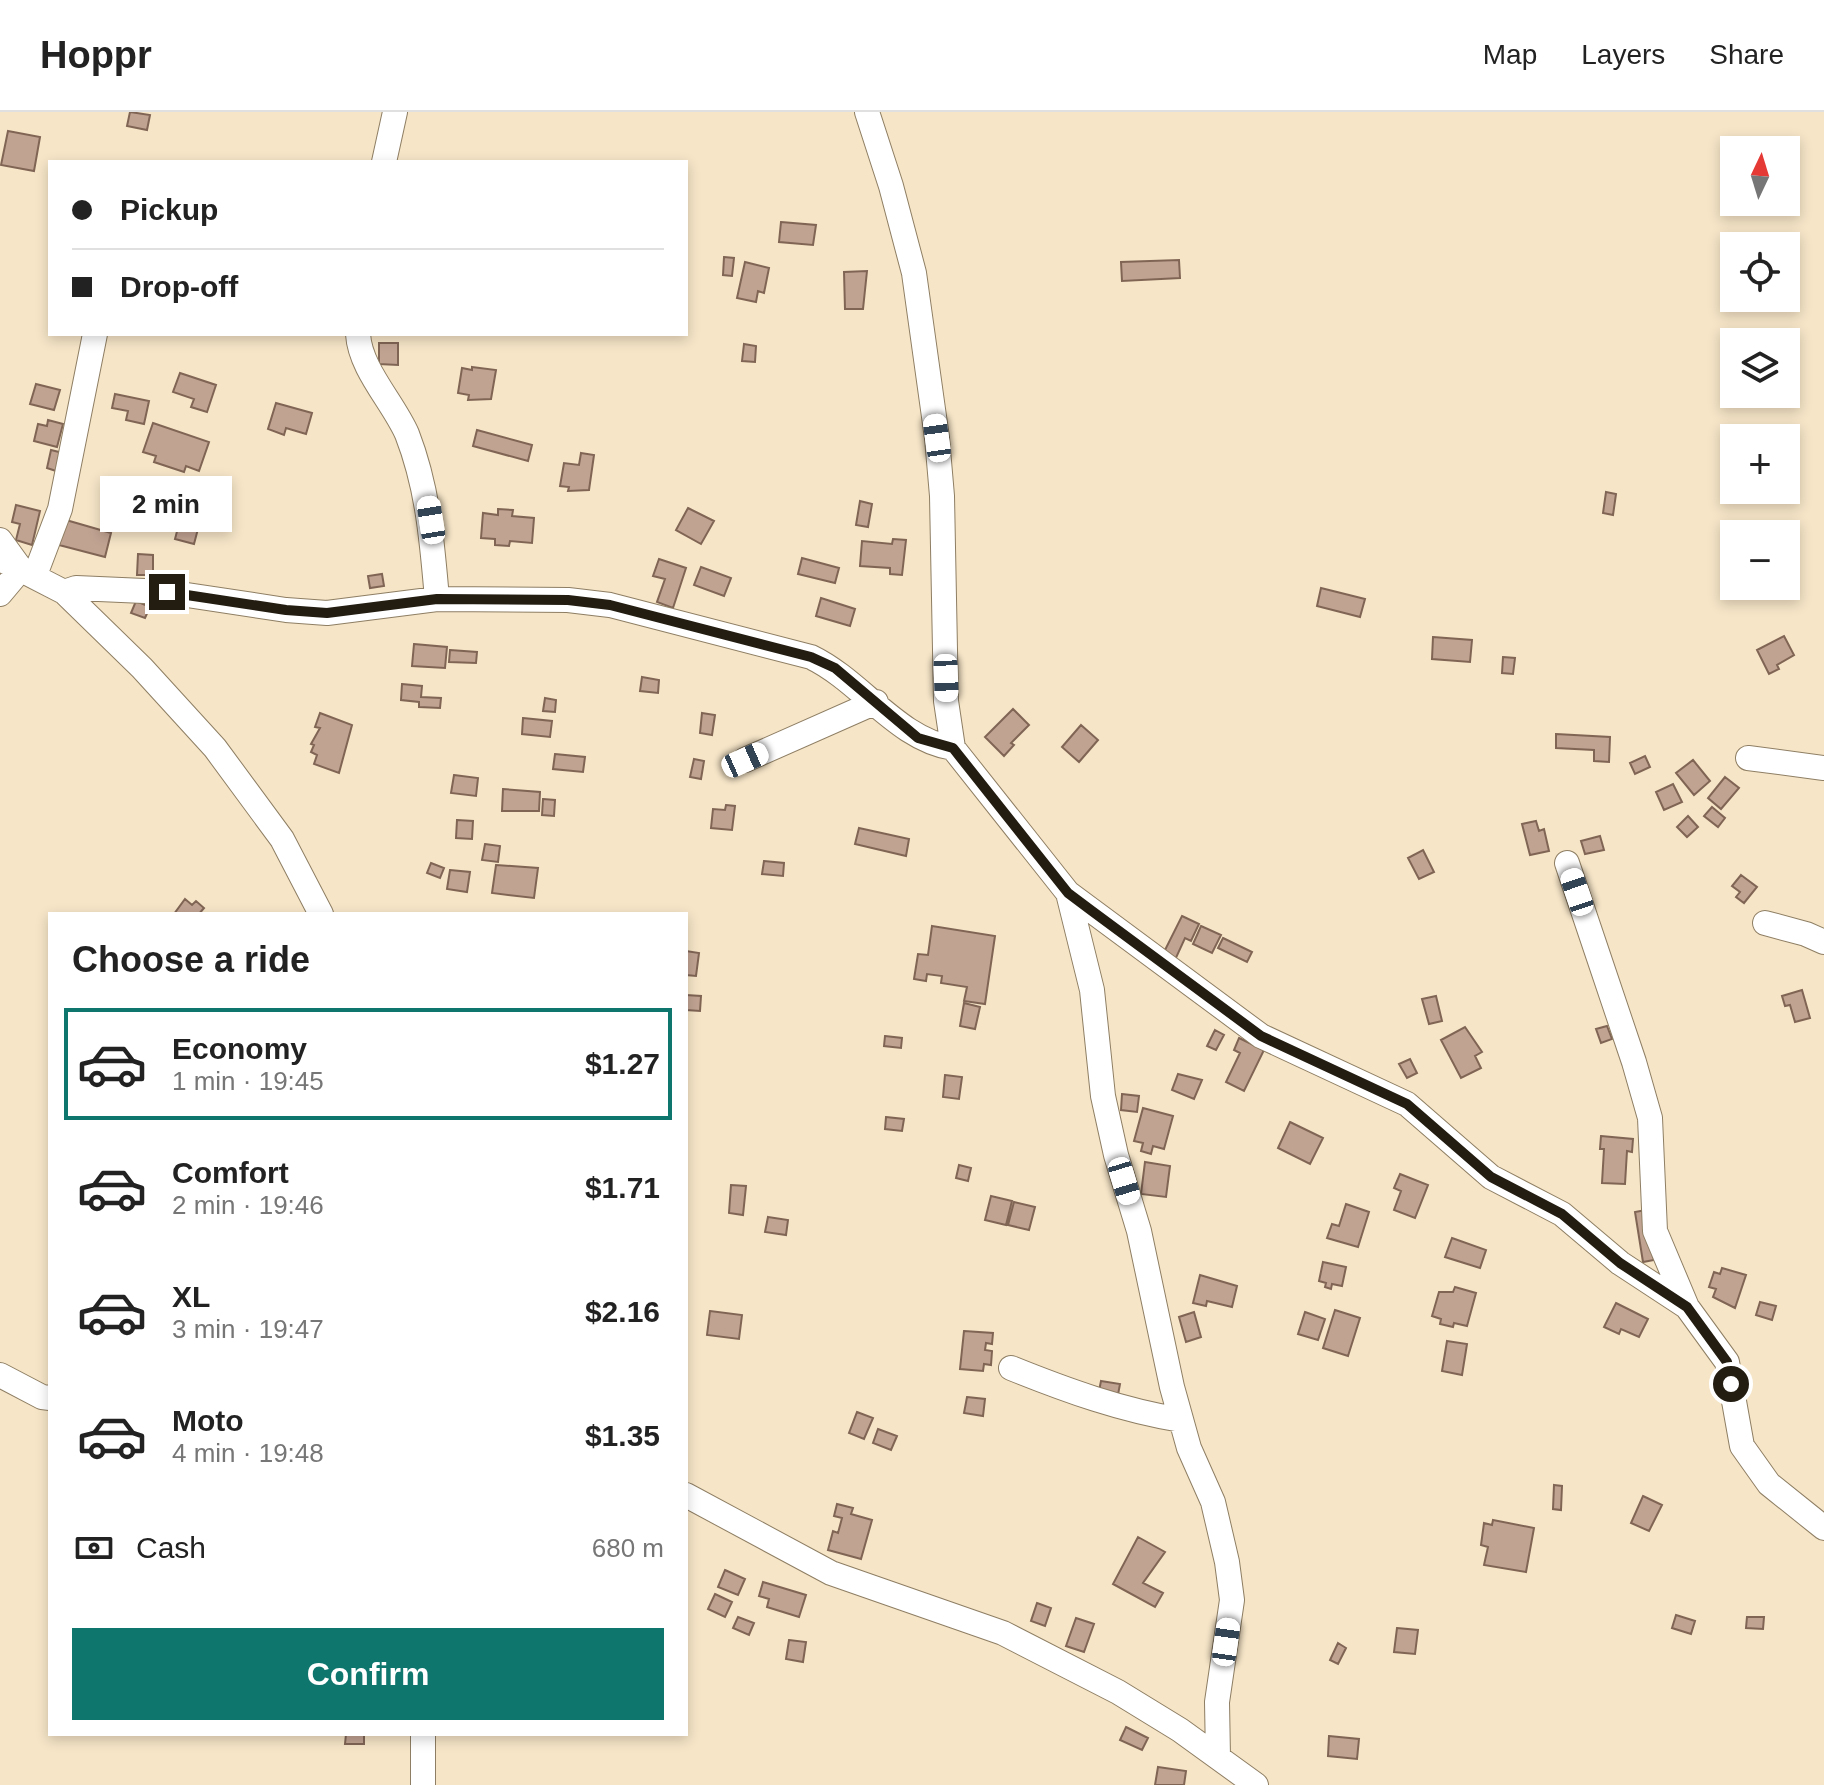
<!DOCTYPE html>
<meta charset="utf-8">
<style>
:root{--surface:#fff;--page:#f2f2f2;--text:#222;--muted:#767676;--line:#e0e0e0;--accent:#0f766e}
body{margin:0;font-family:Arial,sans-serif;background:var(--page);color:var(--text);height:100vh;display:flex;flex-direction:column;font-size:30px;white-space:nowrap}
*{box-sizing:border-box;margin:0}
p{font-size:26px;color:var(--muted)}
.icon{flex:none;width:44px;height:44px;fill:none;stroke:currentColor;stroke-width:2;stroke-linecap:round;stroke-linejoin:round}
.map{position:relative;flex:1;overflow:hidden}
.details{position:absolute;left:48px;top:800px;width:640px;height:824px;display:flex;flex-direction:column;background:var(--surface);border-radius:0px;box-shadow:0 4px 12px #0003}
.details>*{flex:none}
.top-card{position:absolute;left:48px;top:48px;width:640px;height:176px;border-radius:0px;box-shadow:0 4px 12px #0003;display:grid;align-content:center;height:176px;padding:0 24px;background:var(--surface)}
.needle{width:52px;rotate:4deg}
.buttons{position:absolute;left:1720px;top:24px;display:grid;gap:16px}
.buttons a{display:grid;place-items:center;width:80px;height:80px;border-radius:0px;background:var(--surface);box-shadow:0 4px 12px #0003;font-size:40px}
.end{position:absolute;width:36px;height:36px;margin:-18px;border:10px solid #221c11;background:#fff;box-shadow:0 0 0 4px #fff}
.from{border-radius:50%}
.bubble{position:absolute;height:56px;border-radius:0px;background:var(--surface);box-shadow:0 4px 12px #0003;font-size:26px;font-weight:700;line-height:56px;text-align:center}
.car{position:absolute;width:24px;height:48px;margin:-24px -12px;border-radius:10px;box-shadow:0 0 6px 2px #0007;background:linear-gradient(#fff 24%,#345 0 40%,#fff 0 76%,#345 0 86%,#fff 0)}
.top-card b{display:flex;align-items:center;gap:28px;height:76px;font-size:30px}
.top-card b+b{border-top:2px solid var(--line)}
.top-card i{width:20px;height:20px;background:var(--text)}
ul{padding:0;list-style:none}
li{display:flex;align-items:center;gap:24px;height:112px;margin:0 16px 12px;padding:0 8px;border:4px solid transparent;border-radius:0px}
li div{flex:1}
li b{display:block;font-size:30px}
li em{font-style:normal;font-weight:700}
li.active{border-color:var(--accent)}
li>.icon{width:72px;height:72px;stroke-width:1.5}
h2{padding:0 24px;font-size:36px;line-height:96px}
.pay{display:flex;align-items:center;gap:20px;height:88px;padding:0 24px;font-size:30px}
.pay p{margin-inline-start:auto}
.cta{display:flex;gap:16px;margin-top:auto;padding:16px 24px}
.cta a{flex:1;height:92px;border-radius:0px;background:var(--accent);color:#fff;font-size:32px;font-weight:700;line-height:92px;text-align:center}
header{display:flex;align-items:center;gap:48px;box-sizing:border-box;height:112px;padding:0 40px;background:var(--surface);border-bottom:2px solid var(--line)}
header strong{font-size:38px}
nav{display:flex;gap:44px;margin-inline-start:auto;font-size:28px}
.map>svg:first-child{display:block}
</style>
<header>
<strong>Hoppr</strong>
<nav><a>Map</a><a>Layers</a><a>Share</a></nav>
</header>
<div class="map">
<svg width="1824" height="1673" viewBox="0 0 1824 1673">
<rect width="100%" height="100%" fill="#f6e5c7"/>
<path fill="#c1a392" stroke="#806555" stroke-width="2" d="M130 0 150 3 147 18 127 14Z
M8 19 40 25 34 59 1 53Z
M781 110 816 113 813 133 779 130Z
M724 145 734 146 732 164 723 163Z
M1179 148 1180 166 1122 169 1121 150Z
M745 150 769 156 764 181 758 179 756 190 737 186Z
M867 159 863 197H845L844 160Z
M379 231H398V253L379 252Z
M744 232 756 234 755 250 742 249Z
M472 255 496 258 491 287 468 288 469 283 458 281 462 256 472 258Z
M180 261 216 273 207 300 191 295 194 287 173 280Z
M36 272 60 278 54 298 30 292Z
M115 282 149 289 144 312 126 308 128 299 112 296Z
M276 291 312 301 306 322 286 316 284 323 268 317Z
M48 308 63 312 57 335 34 329 38 312 47 314Z
M153 311 209 330 199 359 186 354 184 360 154 350 156 344 143 340Z
M477 318 532 333 528 349 473 334Z
M51 338 63 341 56 359 47 356Z
M581 341 594 343 589 378 568 379 569 375 560 374 564 351 579 353Z
M1606 380 1616 382 1613 403 1603 401Z
M860 389 872 392 868 415 856 413Z
M16 393 40 399 32 433 16 428 20 412 12 410Z
M688 396 714 409 701 432 676 418Z
M498 397 513 398 512 404 534 406 532 431 510 429 509 434 495 433V427L481 426 483 401 498 403Z
M66 408 111 421 105 445 59 433Z
M180 408 199 413 194 432 175 427Z
M893 427 906 428 902 463 890 462V456L860 454 862 429 892 432Z
M138 442 153 443V463H137Z
M802 446 839 456 835 471 798 462Z
M659 447 686 456 673 496 657 490 665 467 653 464Z
M701 455 731 466 724 484 694 473Z
M382 462 384 474 370 476 368 464Z
M1321 476 1365 487 1360 505 1317 494Z
M821 486 855 497 850 514 816 504Z
M136 489 150 495 145 506 131 501Z
M1784 524 1794 543 1777 553 1779 557 1769 562 1757 538Z
M1433 525 1472 528 1470 550 1432 547Z
M414 532 447 535 445 556 412 554Z
M450 538 477 540 476 551 449 550Z
M1503 545 1515 546 1513 562 1502 561Z
M642 565 659 568 658 581 640 579Z
M402 572 422 574 421 585 441 586 440 596 419 595V590L401 588Z
M545 586 556 588 555 600 543 599Z
M1013 597 1029 613 1011 631 1014 633 1004 644 985 625Z
M320 601 352 613 339 661 314 652 317 643 311 640 314 633 311 632 320 616 315 615Z
M702 601 715 603 712 623 700 621Z
M523 606 552 609 550 625 522 622Z
M1081 613 1098 628 1079 650 1062 635Z
M1556 622 1610 625 1609 650 1594 649V638L1556 636Z
M555 642 585 645 583 660 553 657Z
M1645 644 1650 655 1635 662 1630 651Z
M694 647 704 649 701 667 690 665Z
M1693 648 1710 669 1694 683 1676 661Z
M454 663 478 666 476 684 451 681Z
M1725 665 1739 676 1721 697 1708 686Z
M1673 672 1682 690 1664 698 1656 680Z
M503 677 540 680 539 699H502Z
M543 687 555 688 554 704 542 703Z
M726 693 735 694 732 718 711 716 713 697 725 698Z
M1712 695 1725 706 1718 715 1704 704Z
M1688 704 1698 715 1687 725 1677 715Z
M457 708 473 709 472 727 456 726Z
M1536 709 1539 719 1544 717 1549 739 1530 743 1522 712Z
M859 716 909 727 906 744 855 732Z
M1600 724 1604 738 1585 742 1581 729Z
M485 732 500 734 498 750 482 748Z
M1423 738 1434 760 1419 767 1408 746Z
M764 749 784 751 783 764 762 762Z
M431 751 444 756 440 766 427 761Z
M496 753 538 756 534 786 492 781Z
M450 758 470 760 467 780 447 777Z
M1741 763 1757 775 1744 791 1736 785 1740 780 1732 774Z
M185 787 192 793 196 789 204 796 199 802H174Z
M1182 804 1199 812 1191 829 1185 826 1175 848 1163 842Z
M932 814 995 824 985 892 964 889 967 875 941 871 942 864 927 862 926 869 914 867 918 842 928 843Z
M1201 814 1221 823 1212 841 1193 832Z
M1223 826 1252 840 1247 850 1218 836Z
M686 839 699 841 696 864 686 863Z
M1802 878 1810 906 1795 910 1790 893 1785 894 1782 884Z
M686 883 701 884 700 899 686 898Z
M1436 884 1442 909 1429 912 1422 887Z
M964 891 980 895 975 917 960 914Z
M1607 914 1612 927 1601 931 1596 917Z
M1465 915 1482 940 1475 944 1481 956 1461 966 1441 928Z
M1215 918 1224 923 1216 938 1207 934Z
M885 924 902 926 901 936 884 934Z
M1239 926 1264 938 1244 979 1226 970 1240 941 1234 938Z
M1410 947 1417 961 1407 966 1399 952Z
M1178 962 1202 968 1194 987 1172 978Z
M945 963 962 965 959 987 943 985Z
M1122 982 1139 984 1137 1000 1121 998Z
M1143 996 1173 1004 1164 1037 1153 1034 1151 1042 1141 1039 1143 1031 1134 1029Z
M886 1005 904 1007 902 1019 885 1017Z
M1290 1010 1323 1026 1310 1052 1278 1036Z
M1601 1024 1633 1027 1632 1040 1627 1039 1625 1072 1602 1071 1604 1037H1600Z
M1145 1050 1170 1054 1166 1085 1141 1082Z
M959 1053 971 1056 968 1069 956 1066Z
M1400 1062 1428 1073 1415 1106 1394 1098 1401 1079 1394 1076Z
M731 1073 746 1074 743 1103 729 1101Z
M991 1084 1012 1089 1006 1113 985 1108Z
M1014 1090 1035 1095 1029 1118 1008 1113Z
M1346 1092 1369 1100 1358 1135 1327 1126 1332 1112 1339 1114Z
M1646 1098 1654 1148 1643 1150 1635 1100Z
M768 1105 788 1108 786 1123 765 1120Z
M1452 1126 1486 1138 1480 1156 1445 1145Z
M1323 1150 1346 1155 1342 1174 1332 1172 1331 1177 1325 1175 1326 1171 1319 1169Z
M1722 1156 1746 1163 1735 1196 1713 1185 1716 1177 1709 1175 1714 1160 1720 1162Z
M1200 1163 1237 1174 1232 1195 1207 1189 1206 1194 1193 1191Z
M1455 1175 1476 1181 1467 1214 1454 1211 1453 1215 1440 1212 1441 1207 1432 1204 1439 1180H1453Z
M1760 1190 1776 1194 1772 1208 1756 1203Z
M1616 1191 1648 1207 1639 1225 1621 1217 1619 1222 1604 1215Z
M1335 1198 1360 1206 1348 1244 1323 1236Z
M710 1199 742 1203 739 1227 707 1223Z
M1194 1200 1201 1225 1186 1230 1179 1205Z
M1305 1200 1325 1207 1318 1228 1298 1222Z
M964 1219 993 1221 992 1232 986 1231 985 1238 992 1239 991 1253 984 1252 983 1259 960 1257Z
M1447 1229 1467 1232 1462 1263 1442 1259Z
M1101 1269 1120 1272 1117 1288 1098 1284Z
M967 1285 985 1287 983 1304 964 1301Z
M857 1300 873 1306 864 1327 849 1321Z
M878 1317 897 1324 891 1338 873 1331Z
M1554 1373 1562 1374 1561 1398 1553 1397Z
M1643 1384 1662 1393 1649 1419 1631 1411Z
M837 1392 853 1396 851 1402 872 1408 861 1447 828 1438 833 1419 838 1421 842 1406 834 1404Z
M1493 1408 1534 1416 1526 1460 1484 1453 1488 1435 1481 1433 1484 1411 1492 1413Z
M1138 1425 1165 1440 1143 1471 1163 1481 1155 1495 1113 1472Z
M725 1458 745 1467 738 1483 718 1475Z
M763 1470 806 1483 799 1505 767 1495 769 1487 759 1484Z
M715 1482 732 1490 725 1505 708 1497Z
M1037 1491 1051 1496 1045 1514 1031 1509Z
M1676 1503 1695 1509 1691 1522 1672 1516Z
M738 1505 754 1511 749 1523 733 1516Z
M1747 1505H1764L1763 1517 1746 1516Z
M1076 1506 1094 1512 1084 1540 1066 1534Z
M1397 1516 1418 1518 1415 1542 1394 1540Z
M789 1528 806 1530 803 1550 786 1547Z
M1338 1531 1346 1536 1338 1552 1330 1548Z
M1126 1615 1148 1626 1142 1638 1120 1628Z
M346 1622H364V1632H345Z
M1329 1624 1359 1627 1357 1647 1328 1644Z
M1158 1655 1186 1659 1184 1673H1155Z"/>
<g fill="none" stroke-linecap="round" stroke-linejoin="round">
<g stroke="#8e7e63" stroke-width="26">
<path id="minor" d="M867 0 891 74 914 161 937 326 942 384 946 589 953 636 1068 781 1261 924 1407 992 1491 1065 1562 1102 1620 1151 1687 1195 1727 1250 1742 1334 1769 1372 1824 1416
M384 50 395 0
M358 222C360 257 393 290 407 322 428 376 432 429 437 487
M0 428 21 457 0 482
M0 447 64 480 142 556 215 636 282 727 321 802
M35 463 60 397 95 222
M64 480 76 476 167 480 286 498 327 501 437 487 568 488 610 493 811 545C861 569 898 628 953 636
M1748 646 1824 656
M745 648 876 590
M1567 751 1634 950 1650 1006 1655 1119 1687 1195
M1068 781 1092 878 1103 984 1116 1043 1139 1119 1172 1275 1189 1336 1213 1390 1227 1450 1232 1488 1217 1590 1218 1645
M1765 811 1806 822 1824 830
M1011 1256C1068 1279 1121 1298 1181 1308
M0 1263 42 1285 50 1286
M686 1383 831 1461 1003 1521 1118 1580 1180 1618 1256 1673
M423 1622V1673"/>
</g>
<use href="#minor" stroke="#fff" stroke-width="24"/>
</g>
<g fill="none" stroke-linecap="round" stroke-linejoin="round">
<path stroke="#221c11" stroke-width="10" d="M167 480 286 498 327 501 437 487 568 488 610 493 811 545 835 556 918 626 953 636 1068 781 1092 799 1261 924 1407 992 1491 1065 1562 1102 1620 1151 1687 1195 1727 1250 1731 1272"/>
</g>
</svg>
<div class="buttons">
<a><svg class="needle" viewBox="-14 -14 28 28"><path d="M0-13l5 13h-10z" fill="#e53935"/><path d="M0 13l5-13h-10z" fill="#767676"/></svg></a>
<a><svg class="icon" aria-label="locate" viewBox="0 0 24 24"><circle cx="12" cy="12" r="6"/><path d="M12 2v4M12 18v4M2 12h4M18 12h4"/></svg></a>
<a><svg class="icon" aria-label="layers" viewBox="0 0 24 24"><path d="M12 4l9 5-9 5-9-5zM3 14l9 5 9-5"/></svg></a>
<a>+</a>
<a>−</a>
</div>
<i class="end from" style="left:1731px;top:1272px"></i>
<i class="end" style="left:167px;top:480px"></i>
<div class="bubble" style="left:100px;top:364px;width:132px">2 min</div>
<i class="car" style="left:937px;top:326px;rotate:352deg"></i>
<i class="car" style="left:431px;top:408px;rotate:351deg"></i>
<i class="car" style="left:946px;top:566px;rotate:178deg"></i>
<i class="car" style="left:745px;top:648px;rotate:66deg"></i>
<i class="car" style="left:1577px;top:780px;rotate:341deg"></i>
<i class="car" style="left:1124px;top:1069px;rotate:163deg"></i>
<i class="car" style="left:1226px;top:1530px;rotate:8deg"></i>
<div class="top-card">
<b><i class="from"></i>Pickup</b>
<b><i></i>Drop-off</b>
</div>
<section class="details">
<h2>Choose a ride</h2>
<ul>
<li class="active"><svg class="icon" aria-label="car" viewBox="0 0 24 24"><path d="M5 17H2v-5l4-1 3-4h7l3 4 3 1v5h-3M9 17h6M6 11h13"/><circle cx="7" cy="17" r="2"/><circle cx="17" cy="17" r="2"/></svg><div><b>Economy</b><p>1 min · 19:45</p></div><em>$1.27</em></li>
<li><svg class="icon" aria-label="car" viewBox="0 0 24 24"><path d="M5 17H2v-5l4-1 3-4h7l3 4 3 1v5h-3M9 17h6M6 11h13"/><circle cx="7" cy="17" r="2"/><circle cx="17" cy="17" r="2"/></svg><div><b>Comfort</b><p>2 min · 19:46</p></div><em>$1.71</em></li>
<li><svg class="icon" aria-label="car" viewBox="0 0 24 24"><path d="M5 17H2v-5l4-1 3-4h7l3 4 3 1v5h-3M9 17h6M6 11h13"/><circle cx="7" cy="17" r="2"/><circle cx="17" cy="17" r="2"/></svg><div><b>XL</b><p>3 min · 19:47</p></div><em>$2.16</em></li>
<li><svg class="icon" aria-label="car" viewBox="0 0 24 24"><path d="M5 17H2v-5l4-1 3-4h7l3 4 3 1v5h-3M9 17h6M6 11h13"/><circle cx="7" cy="17" r="2"/><circle cx="17" cy="17" r="2"/></svg><div><b>Moto</b><p>4 min · 19:48</p></div><em>$1.35</em></li>
</ul>
<div class="pay"><svg class="icon" aria-label="cash" viewBox="0 0 24 24"><path d="M3 7h18v10H3z"/><circle cx="12" cy="12" r="2"/></svg>Cash<p>680 m</p></div>
<div class="cta"><a>Confirm</a></div>
</section>
</div>
